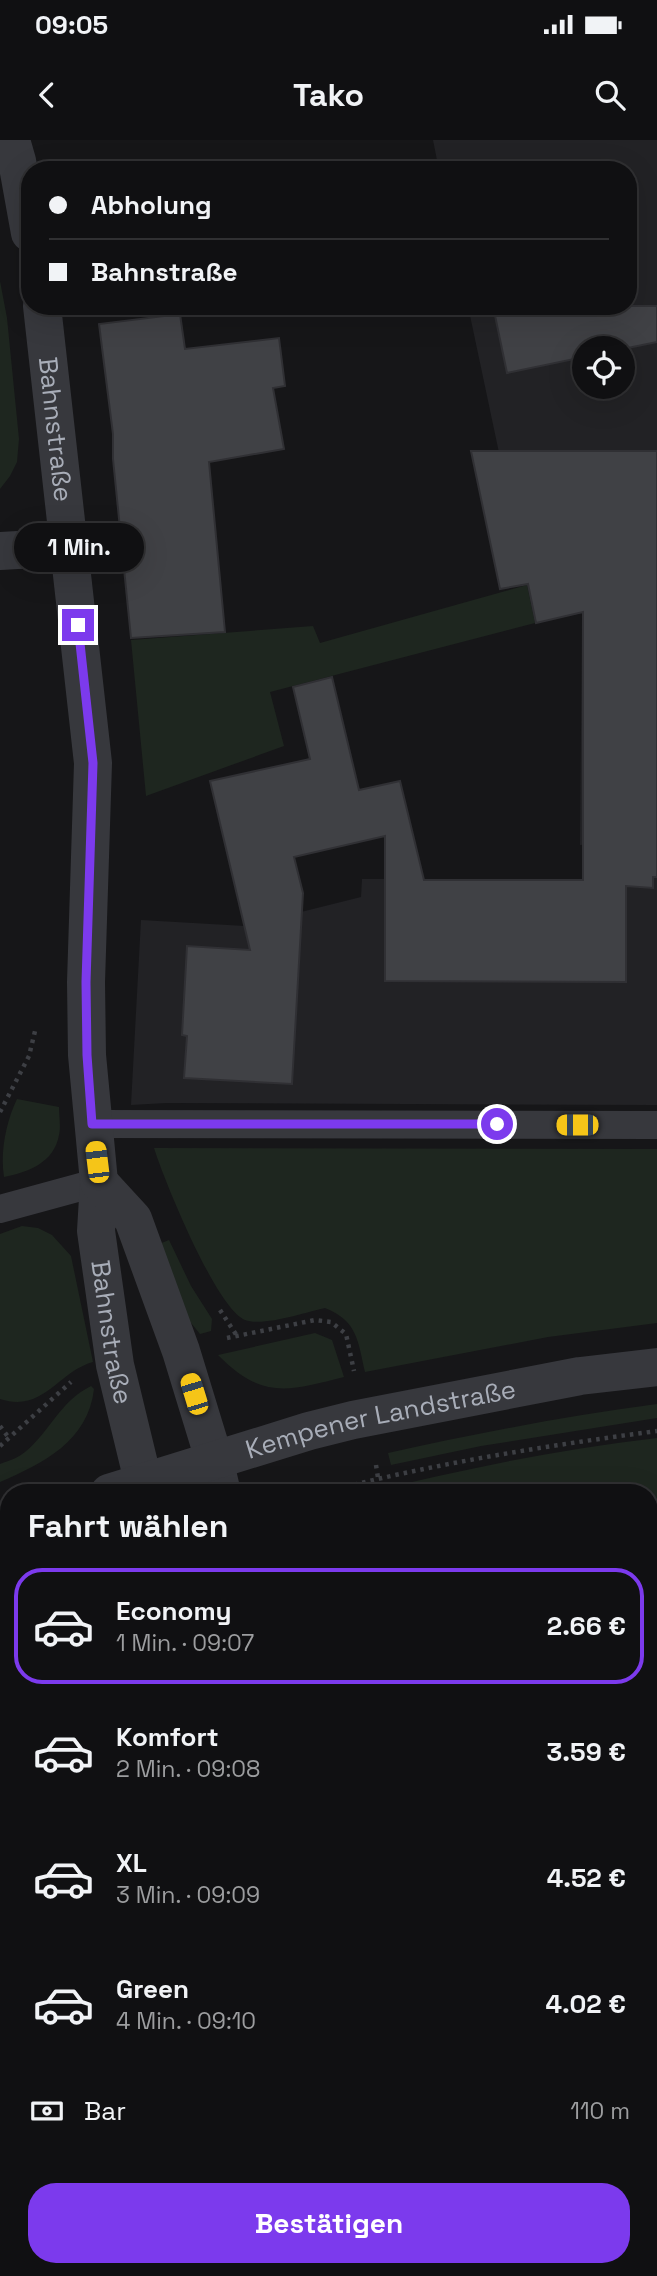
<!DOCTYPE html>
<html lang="de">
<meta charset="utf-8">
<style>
:root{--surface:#101012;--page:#19191b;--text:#f1f3f6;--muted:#9c9d9f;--line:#303032;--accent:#7c3aed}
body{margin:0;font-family:"Space Grotesk",sans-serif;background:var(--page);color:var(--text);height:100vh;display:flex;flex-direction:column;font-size:26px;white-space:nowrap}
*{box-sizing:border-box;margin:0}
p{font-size:23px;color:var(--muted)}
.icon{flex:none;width:38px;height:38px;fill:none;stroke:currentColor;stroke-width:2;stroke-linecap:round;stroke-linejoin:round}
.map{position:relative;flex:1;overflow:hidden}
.side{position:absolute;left:0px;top:1344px;width:658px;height:793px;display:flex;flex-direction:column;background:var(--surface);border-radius:28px 28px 0 0;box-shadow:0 7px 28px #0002,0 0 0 2px var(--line)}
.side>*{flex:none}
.hud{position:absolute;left:21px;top:21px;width:616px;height:154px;border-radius:28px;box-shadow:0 7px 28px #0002,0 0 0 2px var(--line);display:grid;align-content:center;height:154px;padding:0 28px;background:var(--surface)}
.controls{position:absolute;left:572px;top:196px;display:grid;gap:14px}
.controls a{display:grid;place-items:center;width:63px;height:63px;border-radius:50%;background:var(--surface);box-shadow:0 7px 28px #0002,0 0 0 2px var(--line);font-size:35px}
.end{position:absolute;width:32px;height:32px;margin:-16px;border:9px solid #7c3aed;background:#fff;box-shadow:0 0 0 4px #fff}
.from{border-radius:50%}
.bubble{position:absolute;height:49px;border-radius:24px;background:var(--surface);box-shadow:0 7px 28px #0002,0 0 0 2px var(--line);font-size:23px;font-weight:800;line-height:49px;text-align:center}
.car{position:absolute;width:21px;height:42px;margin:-21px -10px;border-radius:9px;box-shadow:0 0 5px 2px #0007;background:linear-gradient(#f5c518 24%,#345 0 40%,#f5c518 0 76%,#345 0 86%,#f5c518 0)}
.hud b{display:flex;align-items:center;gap:24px;height:66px;font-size:26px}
.hud b+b{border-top:2px solid var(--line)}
.hud i{width:18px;height:18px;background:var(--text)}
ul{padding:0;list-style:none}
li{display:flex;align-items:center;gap:21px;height:116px;margin:0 14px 10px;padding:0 14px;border:4px solid transparent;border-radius:28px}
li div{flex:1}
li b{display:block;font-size:26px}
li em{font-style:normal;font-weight:800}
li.on{border-color:var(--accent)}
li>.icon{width:63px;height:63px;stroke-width:1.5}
h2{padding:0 28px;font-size:32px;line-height:84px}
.pay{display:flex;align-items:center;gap:18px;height:77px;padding:0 28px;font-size:26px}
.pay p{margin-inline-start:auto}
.action{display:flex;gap:14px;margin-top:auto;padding:14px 28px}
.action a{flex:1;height:80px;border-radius:28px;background:var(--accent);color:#fff;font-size:28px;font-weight:800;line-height:80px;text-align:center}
.status{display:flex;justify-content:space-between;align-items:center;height:49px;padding:0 35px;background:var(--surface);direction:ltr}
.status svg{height:19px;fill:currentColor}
header{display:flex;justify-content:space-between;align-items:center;height:91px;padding:0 28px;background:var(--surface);font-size:32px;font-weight:800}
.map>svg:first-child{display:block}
</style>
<div class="status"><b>09:05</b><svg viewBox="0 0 49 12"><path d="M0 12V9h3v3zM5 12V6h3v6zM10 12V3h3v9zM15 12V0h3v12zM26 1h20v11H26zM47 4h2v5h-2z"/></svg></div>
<header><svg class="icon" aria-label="back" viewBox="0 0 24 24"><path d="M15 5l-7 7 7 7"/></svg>Tako<svg class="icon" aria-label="search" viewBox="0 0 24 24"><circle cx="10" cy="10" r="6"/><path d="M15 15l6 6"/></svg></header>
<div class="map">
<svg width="657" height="2136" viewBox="0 0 657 2136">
<rect width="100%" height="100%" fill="#161618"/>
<path fill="#222225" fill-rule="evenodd" d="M433 0H657V965L166 963 131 965 141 780 245 786 361 757 362 739H624L623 701 580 705 582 473 535 483 468 166H628V30H439ZM584 208H623V247H584Z"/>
<path fill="#1e261f" d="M0 141 7 178 19 299 17 322 10 336 0 349Z
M527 445 535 483 270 552 284 606 146 656 131 500 313 486 320 503Z
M17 959 59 967C59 976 61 987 59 995 54 1023 28 1032 4 1037 0 1012 6 982 17 959Z
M154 1008 657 1009V1183L548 1197 365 1232C358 1202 358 1181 325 1168 306 1172 263 1187 245 1180 216 1168 164 1040 154 1008Z
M22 1086 38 1088 52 1095 71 1116 93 1222C57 1232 44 1273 0 1259V1094Z
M169 1100 191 1146 212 1179 211 1191 200 1194 187 1178 159 1104Z
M315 1193 332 1200 344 1237C288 1251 262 1260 218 1215Z
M91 1246 94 1249C88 1301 44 1323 0 1342V1324C8 1321 18 1318 25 1312 50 1292 59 1262 91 1246Z
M657 1264V1278L481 1306 391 1325 388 1313C478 1293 566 1276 657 1264Z
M657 1298V2136H214L213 2128H649V1353H365C461 1330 558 1309 657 1298Z
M9 1432V1506L0 1509V1435Z"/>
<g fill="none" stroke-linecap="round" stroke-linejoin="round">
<path stroke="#2c353c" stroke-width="16" d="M225 2128 226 2136"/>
</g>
<path fill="#404145" stroke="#303034" stroke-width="2" d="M493 166H657V202L623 209 584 208V217L507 233Z
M180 174 185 209 279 198 285 246 273 248 284 309 209 322 225 492 131 498 113 319V294L99 184Z
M471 311H657V737H653V748L626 746V842L385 841V696L294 717 303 753 292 944 184 938 187 896 182 895 187 806 250 810 210 641 310 619 293 547 332 537 359 650 400 641 424 740H583V472L536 483 528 444 500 449Z"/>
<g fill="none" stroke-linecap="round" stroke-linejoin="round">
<path stroke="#3d3f44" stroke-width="4.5" stroke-dasharray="3.5 5" stroke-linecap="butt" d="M0 972 29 916 36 887
M220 1170 237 1196
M227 1198 315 1180 331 1182 346 1194 354 1231
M0 1286 9 1298
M0 1306 71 1242
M376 1325 378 1338
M321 1353C431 1324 544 1306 657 1291
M0 1457 9 1453"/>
<path stroke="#37383d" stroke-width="28" d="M92 984 657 985
M0 1069 99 1042"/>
<g stroke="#37383d" stroke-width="38">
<path d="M11 0 17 21 30 93"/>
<path id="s1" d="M42 166 93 623 86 842 87 915 99 1042 96 1091 115 1225 146 1353"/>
<path d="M0 411 70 407"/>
<path d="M99 1042 133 1079 181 1211 214 1319 222 1353"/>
<path d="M267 2128 268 2136"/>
</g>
<g stroke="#37383d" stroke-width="38">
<path id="s2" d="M109 1353 309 1291 353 1280 580 1236 657 1227"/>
<path d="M0 1390 9 1387"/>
</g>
</g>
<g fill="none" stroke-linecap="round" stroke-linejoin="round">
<path stroke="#7c3aed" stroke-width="9" d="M78 485 93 623 86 842 87 915 92 984H497"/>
</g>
<g text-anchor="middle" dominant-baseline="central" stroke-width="5" stroke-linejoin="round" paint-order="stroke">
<g font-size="26" fill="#a8adb8" stroke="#111113">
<text stroke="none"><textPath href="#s1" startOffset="124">Bahnstraße</textPath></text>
<text stroke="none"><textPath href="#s1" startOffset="1031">Bahnstraße</textPath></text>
<text stroke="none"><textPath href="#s2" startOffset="282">Kempener Landstraße</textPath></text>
</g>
</g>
</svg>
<div class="controls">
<a><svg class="icon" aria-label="locate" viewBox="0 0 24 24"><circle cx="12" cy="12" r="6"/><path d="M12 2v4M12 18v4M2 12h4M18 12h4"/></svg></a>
</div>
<i class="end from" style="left:497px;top:984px"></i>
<i class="end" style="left:78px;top:485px"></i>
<div class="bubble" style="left:14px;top:383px;width:130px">1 Min.</div>
<i class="car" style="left:577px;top:985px;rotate:270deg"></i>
<i class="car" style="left:97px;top:1022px;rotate:353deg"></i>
<i class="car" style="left:194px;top:1254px;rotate:343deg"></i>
<div class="hud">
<b><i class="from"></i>Abholung</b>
<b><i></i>Bahnstraße</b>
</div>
<section class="side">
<h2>Fahrt wählen</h2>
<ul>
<li class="on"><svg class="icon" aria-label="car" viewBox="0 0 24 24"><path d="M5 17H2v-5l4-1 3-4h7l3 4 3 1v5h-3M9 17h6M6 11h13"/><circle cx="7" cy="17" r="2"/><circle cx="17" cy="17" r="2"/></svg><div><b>Economy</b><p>1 Min. · 09:07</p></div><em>2.66 €</em></li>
<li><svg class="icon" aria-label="car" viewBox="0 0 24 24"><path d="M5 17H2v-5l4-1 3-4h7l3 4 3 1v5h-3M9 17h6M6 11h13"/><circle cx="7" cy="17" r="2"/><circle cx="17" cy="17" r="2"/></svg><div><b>Komfort</b><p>2 Min. · 09:08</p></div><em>3.59 €</em></li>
<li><svg class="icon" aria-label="car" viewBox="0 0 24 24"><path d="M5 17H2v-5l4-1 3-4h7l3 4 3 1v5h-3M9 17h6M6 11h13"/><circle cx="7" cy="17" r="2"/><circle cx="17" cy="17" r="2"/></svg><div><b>XL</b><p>3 Min. · 09:09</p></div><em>4.52 €</em></li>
<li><svg class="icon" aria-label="car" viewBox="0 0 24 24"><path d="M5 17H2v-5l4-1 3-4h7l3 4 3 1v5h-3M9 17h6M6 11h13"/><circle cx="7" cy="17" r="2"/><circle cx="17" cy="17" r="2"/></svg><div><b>Green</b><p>4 Min. · 09:10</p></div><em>4.02 €</em></li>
</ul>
<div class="pay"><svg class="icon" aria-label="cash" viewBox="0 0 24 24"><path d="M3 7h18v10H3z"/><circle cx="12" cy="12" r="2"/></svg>Bar<p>110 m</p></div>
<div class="action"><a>Bestätigen</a></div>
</section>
</div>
